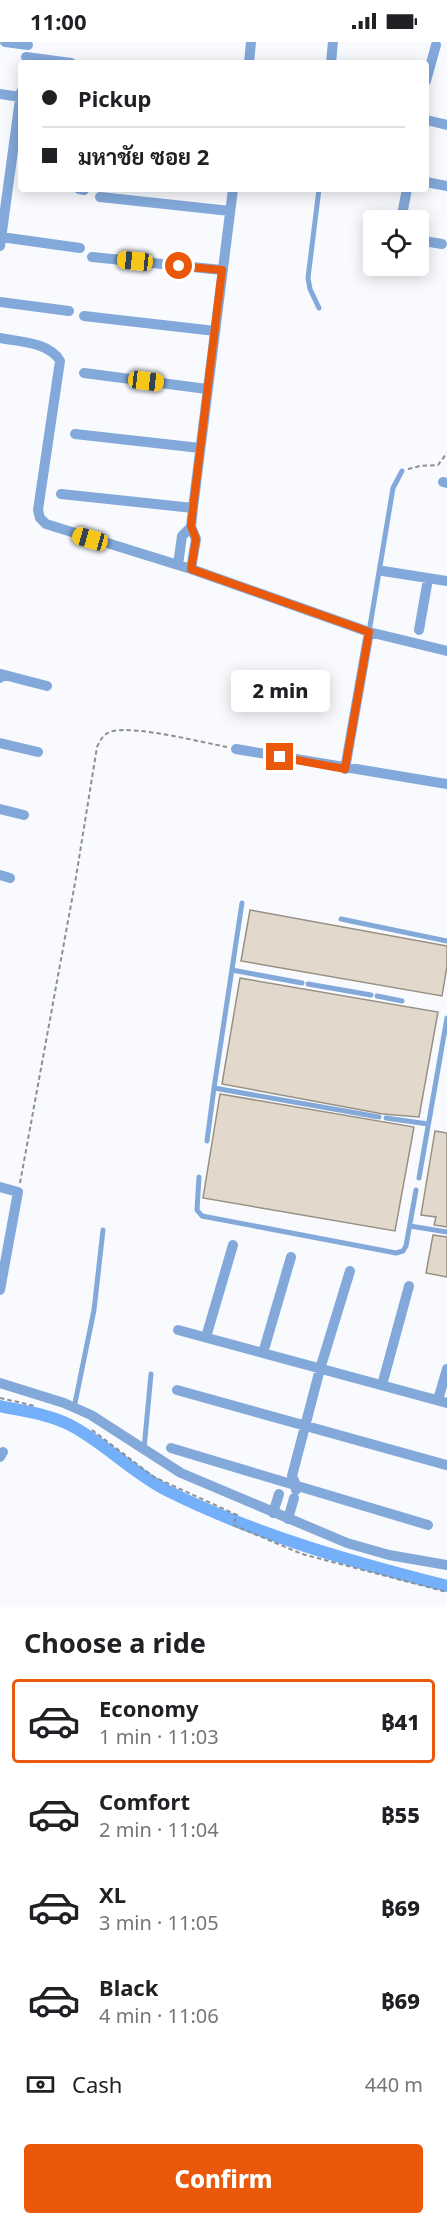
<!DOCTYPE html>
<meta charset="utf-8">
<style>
:root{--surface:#fff;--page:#f6f6f6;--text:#202124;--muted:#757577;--line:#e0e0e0;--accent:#ea580c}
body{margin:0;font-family:"Noto Sans",Sarabun,sans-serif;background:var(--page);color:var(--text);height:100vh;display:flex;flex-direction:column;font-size:22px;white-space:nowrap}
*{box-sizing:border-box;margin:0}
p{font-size:20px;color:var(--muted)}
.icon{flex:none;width:33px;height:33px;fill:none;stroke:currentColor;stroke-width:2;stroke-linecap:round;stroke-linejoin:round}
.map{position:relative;height:1565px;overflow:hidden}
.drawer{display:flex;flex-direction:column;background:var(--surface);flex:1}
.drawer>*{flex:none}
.hud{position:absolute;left:18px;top:18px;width:411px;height:132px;border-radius:6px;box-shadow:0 3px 15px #0003;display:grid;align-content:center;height:132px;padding:0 24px;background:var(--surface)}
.tools{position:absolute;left:363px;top:168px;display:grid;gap:12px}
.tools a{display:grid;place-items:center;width:66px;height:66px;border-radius:6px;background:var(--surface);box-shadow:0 3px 15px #0003;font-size:30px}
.end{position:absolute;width:27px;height:27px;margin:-14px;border:8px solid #ea580c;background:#fff;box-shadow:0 0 0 3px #fff}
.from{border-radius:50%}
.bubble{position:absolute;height:42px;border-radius:6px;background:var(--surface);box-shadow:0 3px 15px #0003;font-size:20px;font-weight:800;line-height:42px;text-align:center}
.car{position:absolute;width:18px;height:36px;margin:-18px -9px;border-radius:8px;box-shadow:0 0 4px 2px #0007;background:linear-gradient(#f5c518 24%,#345 0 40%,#f5c518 0 76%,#345 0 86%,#f5c518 0)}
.hud b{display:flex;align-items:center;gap:21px;height:57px;font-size:22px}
.hud b+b{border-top:2px solid var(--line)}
.hud i{width:15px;height:15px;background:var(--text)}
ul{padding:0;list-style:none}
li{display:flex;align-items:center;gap:18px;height:84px;margin:0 12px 9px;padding:0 12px;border:3px solid transparent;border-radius:6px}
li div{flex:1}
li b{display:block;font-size:22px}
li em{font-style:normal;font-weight:800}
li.current{border-color:var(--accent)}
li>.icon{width:54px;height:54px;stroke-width:1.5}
h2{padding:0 24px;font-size:27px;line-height:72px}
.pay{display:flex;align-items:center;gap:15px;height:66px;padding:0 24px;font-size:22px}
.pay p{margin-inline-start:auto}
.primary-button{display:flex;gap:12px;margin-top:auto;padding:12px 24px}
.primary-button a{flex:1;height:69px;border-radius:6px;background:var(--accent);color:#fff;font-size:24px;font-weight:800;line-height:69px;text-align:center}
.status{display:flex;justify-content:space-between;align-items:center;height:42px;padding:0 30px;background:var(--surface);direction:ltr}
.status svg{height:16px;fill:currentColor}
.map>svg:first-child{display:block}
</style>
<div class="status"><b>11:00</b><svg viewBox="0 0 49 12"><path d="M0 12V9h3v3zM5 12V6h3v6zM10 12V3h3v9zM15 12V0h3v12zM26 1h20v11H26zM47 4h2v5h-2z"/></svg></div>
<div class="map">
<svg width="447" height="1565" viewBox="0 0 447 1565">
<rect width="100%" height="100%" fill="#f8fafd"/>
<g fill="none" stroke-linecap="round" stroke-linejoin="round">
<path stroke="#74aff9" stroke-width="12" d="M0 1364C22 1369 49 1372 70 1383 105 1401 132 1431 168 1449 256 1493 352 1520 447 1544"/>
</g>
<path fill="#e2d9cc" stroke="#989084" stroke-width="1.5" d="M250 868 447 904V924L442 954 241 919Z
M240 936 438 970 419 1075 383 1072 222 1042Z
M220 1052 414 1085 395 1189 203 1156Z
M435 1089 447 1091V1185L434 1183 436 1175 421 1173Z
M433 1193 447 1195V1235L426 1231Z"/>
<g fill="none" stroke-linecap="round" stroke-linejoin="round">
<path stroke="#8d8f92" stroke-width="2" stroke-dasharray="4.5 3" stroke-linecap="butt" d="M408 427 420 424 438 423 447 411
M20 1141 75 841 97 705C101 697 104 691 113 689 137 684 201 700 227 705
M0 1356 35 1364
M92 1388 154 1435 237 1473 233 1483 302 1512 447 1550"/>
<path stroke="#83a9da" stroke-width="5" d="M319 147 308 236 310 247 319 266
M369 590 393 446 402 429
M242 861 214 1046 379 1075
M341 877 447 899
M232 928 302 941
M308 942 371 953
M377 954 402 959
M386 1076 428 1082
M207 1099 214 1046
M199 1135 197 1168 202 1174 396 1211 403 1209 406 1204 416 1148
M419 1136 447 976
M410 1184 447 1190
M74 1366 94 1268 103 1188
M144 1407 151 1332"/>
<path stroke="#83a9da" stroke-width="10" d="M5 0 28 3
M26 15 71 21
M249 21 251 0
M331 21 333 0
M426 39 436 3
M0 52 20 55
M426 78 447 83
M426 140 447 144
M79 147 84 148
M100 155 230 169
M401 178 407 147
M1 195 80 206
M418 198 442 202
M0 204 21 50
M92 215 222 228
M0 260 69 269
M84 274 215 289
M0 296C19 300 50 300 60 319L38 468 40 476 46 482 191 527 369 590 447 609
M84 331 207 347
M75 392 200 406
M443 440 447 441
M61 452 193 466
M178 523 182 494 191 485
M191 527 196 497 191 485 193 466 233 147
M383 529 447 539
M419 588 428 537
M0 636 1 632 47 644
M0 701 38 710
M236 707 447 742
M345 727 369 590
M0 767 24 773
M0 833 10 836
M0 1145 18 1150 0 1248
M178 1288 447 1361
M206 1295 233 1203
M263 1311 291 1215
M0 1341 64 1361 91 1373 181 1431 347 1501 389 1513 447 1523
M382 1343 409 1244
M177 1348 446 1423
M438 1358 447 1327
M171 1406 428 1483
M0 1415 3 1410
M296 1448 297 1445 292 1434 320 1327 350 1229
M273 1471 279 1452
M288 1477 294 1456"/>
</g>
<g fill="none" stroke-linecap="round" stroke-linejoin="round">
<path stroke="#ea580c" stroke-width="8" d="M179 224 222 228 193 466 191 484 196 497 191 527 369 590 345 727 280 715"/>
</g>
</svg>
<div class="tools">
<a><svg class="icon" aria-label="locate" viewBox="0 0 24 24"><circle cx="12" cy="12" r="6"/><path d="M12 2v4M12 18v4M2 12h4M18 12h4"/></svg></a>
</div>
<i class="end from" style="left:179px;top:224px"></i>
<i class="end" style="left:280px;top:715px"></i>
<div class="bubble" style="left:231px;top:628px;width:99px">2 min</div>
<i class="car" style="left:135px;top:219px;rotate:276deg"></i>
<i class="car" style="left:146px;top:339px;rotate:97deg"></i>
<i class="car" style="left:90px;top:497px;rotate:286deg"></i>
<div class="hud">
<b><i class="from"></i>Pickup</b>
<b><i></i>มหาชัย ซอย 2</b>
</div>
</div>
<section class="drawer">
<h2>Choose a ride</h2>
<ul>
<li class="current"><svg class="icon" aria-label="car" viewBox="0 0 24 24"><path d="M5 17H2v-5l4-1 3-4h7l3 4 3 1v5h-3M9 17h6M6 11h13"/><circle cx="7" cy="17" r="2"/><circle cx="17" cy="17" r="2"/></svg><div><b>Economy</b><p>1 min · 11:03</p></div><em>฿41</em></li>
<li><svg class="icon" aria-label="car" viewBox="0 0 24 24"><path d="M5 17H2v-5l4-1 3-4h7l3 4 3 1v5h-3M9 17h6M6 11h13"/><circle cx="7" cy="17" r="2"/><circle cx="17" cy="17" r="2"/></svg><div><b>Comfort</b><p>2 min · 11:04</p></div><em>฿55</em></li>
<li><svg class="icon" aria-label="car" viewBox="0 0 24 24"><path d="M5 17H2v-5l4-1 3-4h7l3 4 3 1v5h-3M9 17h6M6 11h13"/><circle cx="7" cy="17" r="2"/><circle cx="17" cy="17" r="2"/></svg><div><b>XL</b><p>3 min · 11:05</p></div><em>฿69</em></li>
<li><svg class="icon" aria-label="car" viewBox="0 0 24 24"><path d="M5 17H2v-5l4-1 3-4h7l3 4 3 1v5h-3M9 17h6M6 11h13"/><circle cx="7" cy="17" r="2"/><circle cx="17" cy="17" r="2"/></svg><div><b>Black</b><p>4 min · 11:06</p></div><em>฿69</em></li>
</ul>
<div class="pay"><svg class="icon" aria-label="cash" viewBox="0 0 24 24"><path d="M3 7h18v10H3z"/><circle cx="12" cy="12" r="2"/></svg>Cash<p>440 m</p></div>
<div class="primary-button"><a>Confirm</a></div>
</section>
